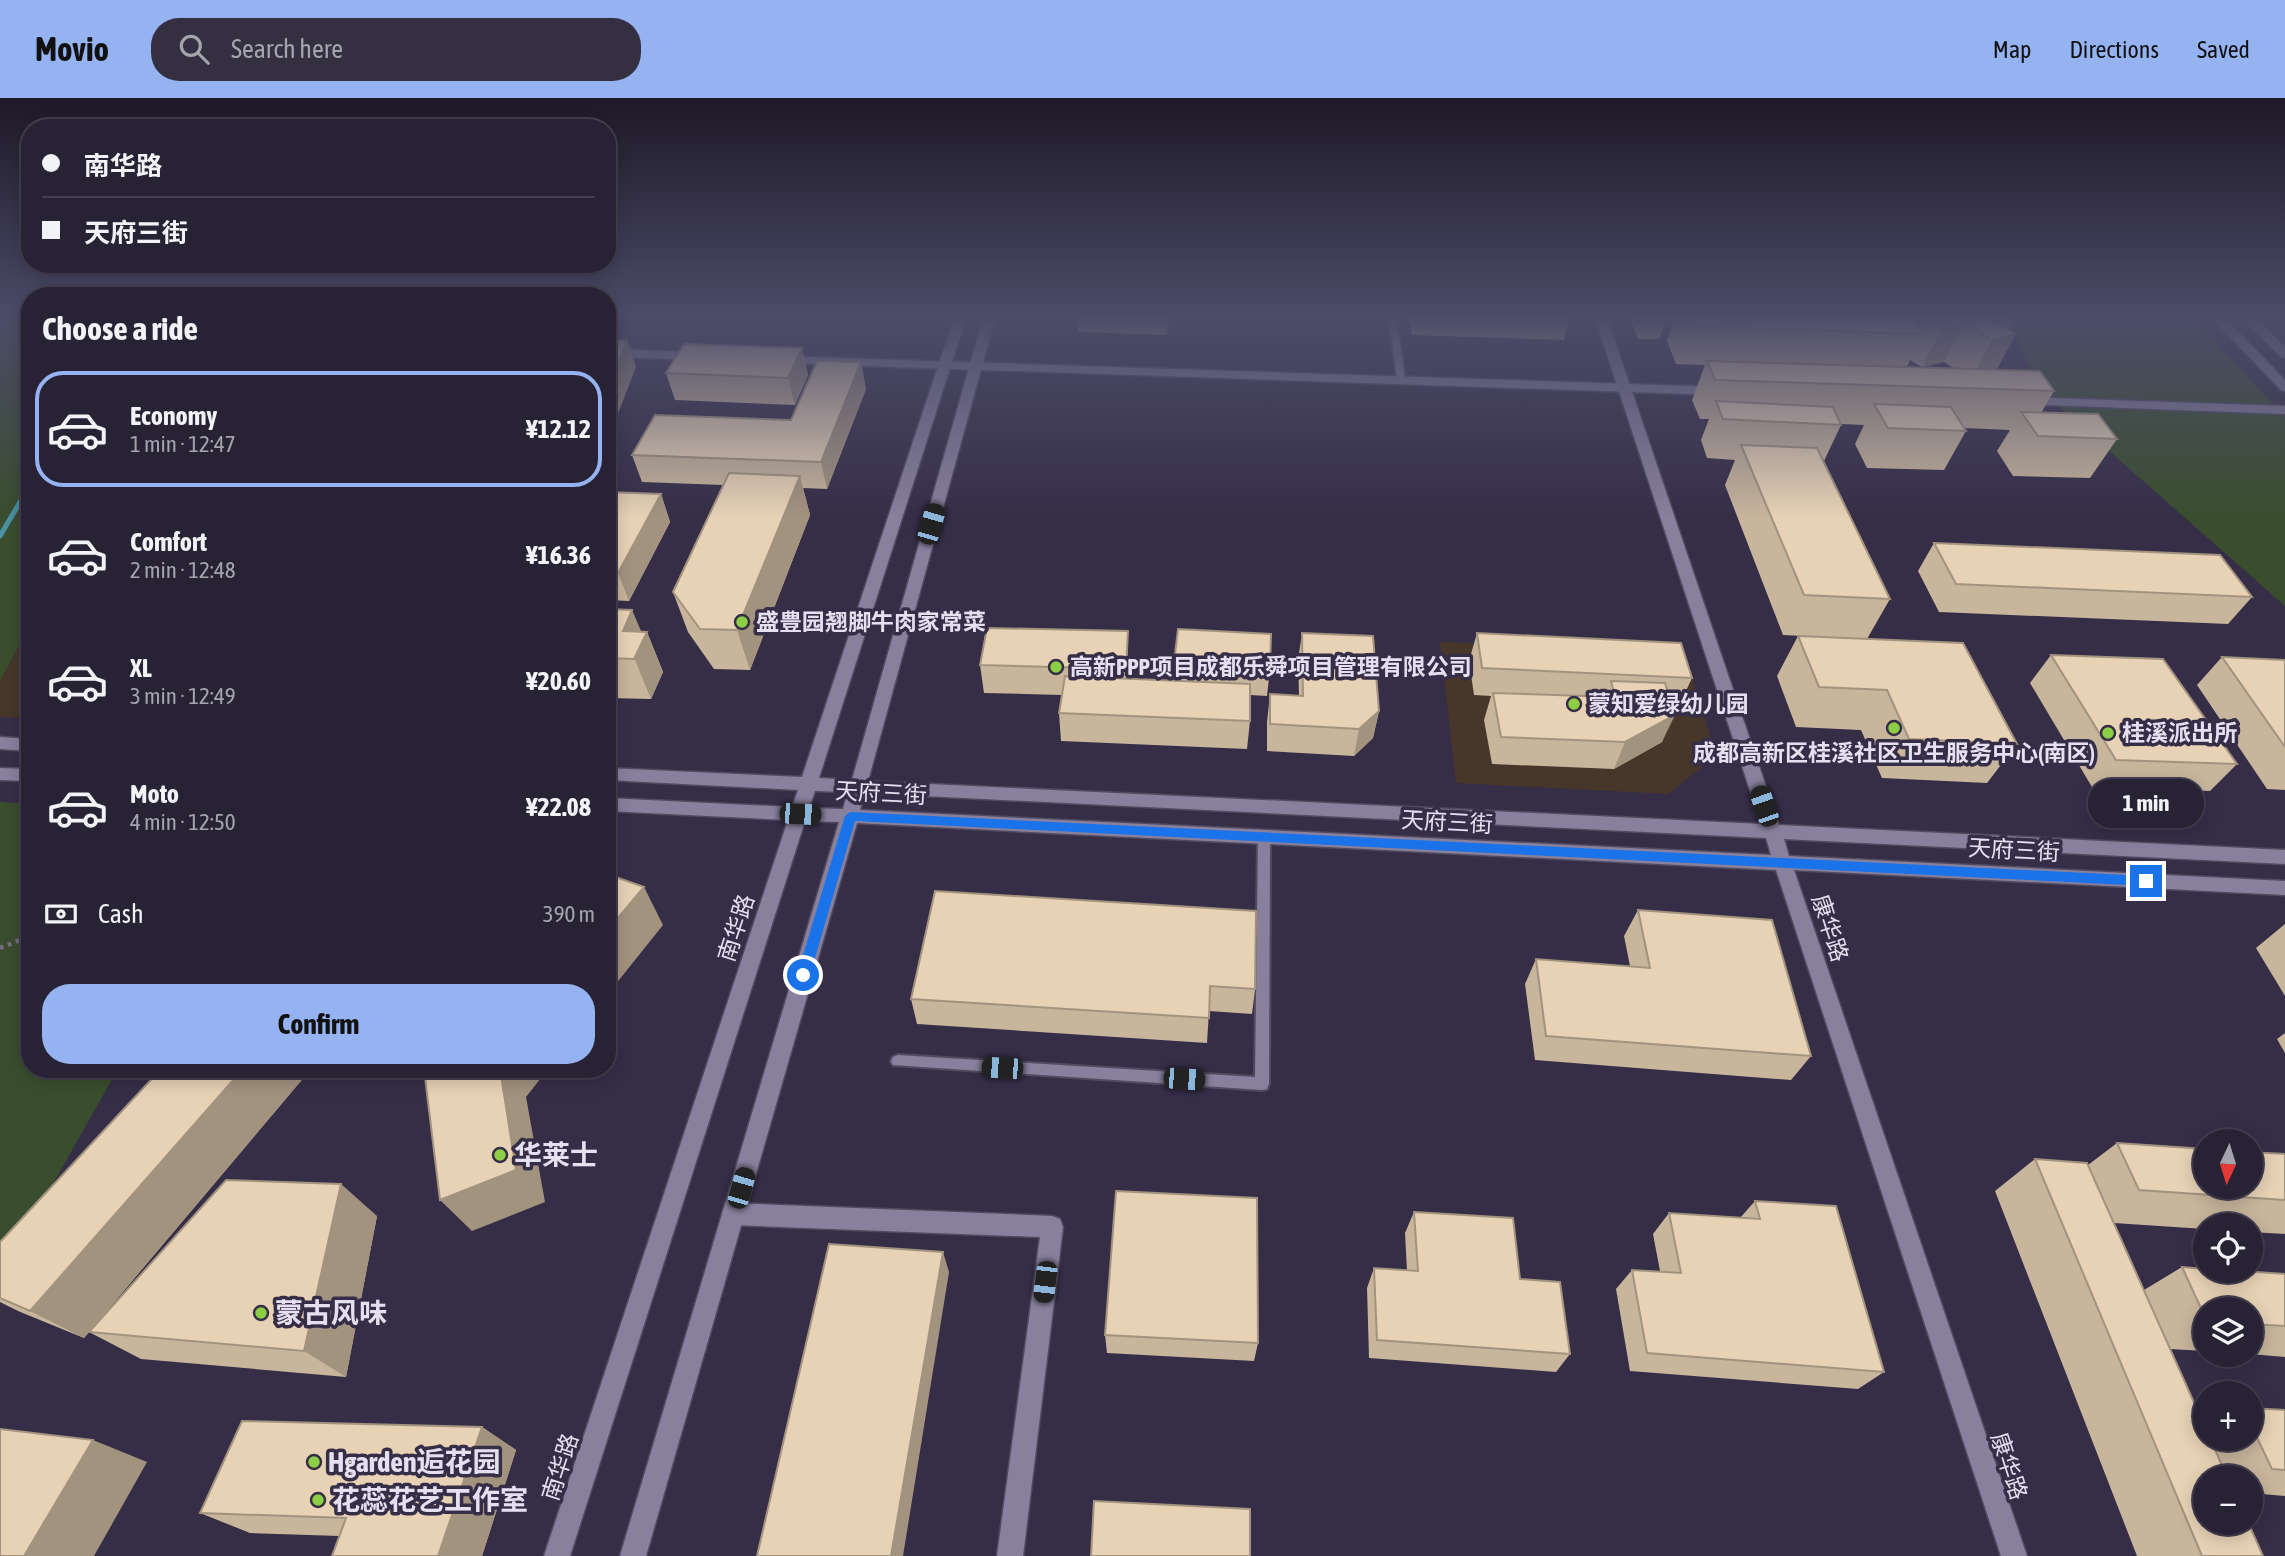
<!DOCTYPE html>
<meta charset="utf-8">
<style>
:root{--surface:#282235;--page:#342f41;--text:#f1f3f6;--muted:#a5a4ad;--line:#443f50;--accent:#95b2f1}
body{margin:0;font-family:"Asap Condensed","Noto Sans SC",sans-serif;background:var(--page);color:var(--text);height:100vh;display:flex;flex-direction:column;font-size:26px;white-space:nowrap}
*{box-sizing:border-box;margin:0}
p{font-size:23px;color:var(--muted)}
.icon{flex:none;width:38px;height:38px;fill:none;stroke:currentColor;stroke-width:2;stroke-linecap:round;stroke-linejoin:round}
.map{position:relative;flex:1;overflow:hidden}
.panel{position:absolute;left:21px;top:189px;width:595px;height:791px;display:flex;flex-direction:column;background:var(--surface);border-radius:28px;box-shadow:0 4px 18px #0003,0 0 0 2px var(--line)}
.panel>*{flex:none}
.hud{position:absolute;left:21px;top:21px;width:595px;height:154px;border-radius:28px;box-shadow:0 4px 18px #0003,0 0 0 2px var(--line);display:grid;align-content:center;height:154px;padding:0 21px;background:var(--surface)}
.needle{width:46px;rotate:184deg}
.buttons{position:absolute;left:2193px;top:1031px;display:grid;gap:14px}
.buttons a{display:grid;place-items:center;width:70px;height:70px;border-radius:50%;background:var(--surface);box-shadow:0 4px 18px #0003,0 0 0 2px var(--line);font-size:35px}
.end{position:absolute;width:32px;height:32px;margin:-16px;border:9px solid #1a73e8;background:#fff;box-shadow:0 0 0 4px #fff}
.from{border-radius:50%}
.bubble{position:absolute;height:49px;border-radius:24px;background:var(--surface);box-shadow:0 4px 18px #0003,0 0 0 2px var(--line);font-size:23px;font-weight:700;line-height:49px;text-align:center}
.car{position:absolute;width:21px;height:42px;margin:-21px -10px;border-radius:9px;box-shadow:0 0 5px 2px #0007;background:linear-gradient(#222 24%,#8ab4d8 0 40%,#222 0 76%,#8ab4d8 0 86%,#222 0)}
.hud b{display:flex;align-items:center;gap:24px;height:66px;font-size:26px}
.hud b+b{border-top:2px solid var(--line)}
.hud i{width:18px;height:18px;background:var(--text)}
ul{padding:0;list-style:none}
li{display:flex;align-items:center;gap:21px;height:116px;margin:0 14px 10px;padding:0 7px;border:4px solid transparent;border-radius:28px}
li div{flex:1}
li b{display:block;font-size:26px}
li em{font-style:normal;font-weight:700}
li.on{border-color:var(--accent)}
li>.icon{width:63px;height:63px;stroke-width:1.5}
h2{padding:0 21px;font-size:32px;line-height:84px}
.pay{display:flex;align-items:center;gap:18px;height:77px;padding:0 21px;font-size:26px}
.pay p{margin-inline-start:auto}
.primary-button{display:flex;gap:14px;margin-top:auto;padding:14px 21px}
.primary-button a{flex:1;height:80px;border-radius:28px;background:var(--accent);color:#111;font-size:28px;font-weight:700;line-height:80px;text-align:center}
header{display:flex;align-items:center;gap:42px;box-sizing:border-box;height:98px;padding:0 35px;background:var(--accent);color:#111}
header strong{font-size:33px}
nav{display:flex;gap:38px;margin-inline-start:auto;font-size:24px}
.search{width:490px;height:63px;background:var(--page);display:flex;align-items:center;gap:18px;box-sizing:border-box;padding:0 24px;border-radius:28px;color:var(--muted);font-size:26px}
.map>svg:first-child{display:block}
</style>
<header>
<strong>Movio</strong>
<div class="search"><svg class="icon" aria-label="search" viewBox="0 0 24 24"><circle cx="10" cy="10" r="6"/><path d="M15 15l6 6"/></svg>Search here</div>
<nav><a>Map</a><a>Directions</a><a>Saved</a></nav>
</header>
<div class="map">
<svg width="2285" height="1458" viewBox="0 0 2285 1458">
<rect width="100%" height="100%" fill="#362e47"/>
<path fill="#46372a" d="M30 527V620L0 619V583Z
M1440 544 1685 555 1716 658 1668 696 1456 685Z"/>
<path fill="#3a4e2e" d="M4 217H30V527L0 583V225Z
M2007 217H2190L2285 319V508L2039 291Z
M0 704 30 706V971H118L0 1179Z"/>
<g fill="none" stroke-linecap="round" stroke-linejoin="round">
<path stroke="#4991a6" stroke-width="5" d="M0 438 30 387"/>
<g stroke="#514b60" stroke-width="4">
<path id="lane" d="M1388 217H1396L1405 281 1401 284 1397 281Z
M1264 734 1268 736 1270 739 1269 986 1267 991 1262 992 893 967 891 963 893 959 898 957 1255 979 1258 739 1260 736Z"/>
</g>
<g stroke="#514b60" stroke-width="3">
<path id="street" d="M607 247 639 252 698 254 704 258 698 262 639 260 607 255Z
M782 258 1719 289 1725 293 1719 297 778 265V259Z
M2024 299 2285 308V316L2020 306V300Z
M733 1105 1052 1118 1060 1121 1063 1129 1023 1458H997L1040 1139 733 1127 725 1124 722 1116 725 1108Z"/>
</g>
<g stroke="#514b60" stroke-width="3">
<path id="secondary" d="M955 217H967L819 680 852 682 984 217H996L868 683 1761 726 1594 217H1606L1779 727 2285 752V766L1784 741 1789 758 2285 783V797L1794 772 2027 1458H2001L1776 772 857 725 646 1458H620L839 724 805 723 570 1458H544L788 722 607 713V700L792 709 798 692 607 682V670L802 679ZM815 693 848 694 843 711 809 710ZM865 695 1766 740 1771 757 860 712Z
M2209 217H2222L2285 282V293L2281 292Z
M2239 217H2252L2285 249V260L2281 259Z
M0 639 30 641V653L0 651Z
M0 670 30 671V683L0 682Z"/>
</g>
<path stroke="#746d83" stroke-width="4.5" stroke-dasharray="3.5 5" stroke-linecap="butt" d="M0 850 30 838"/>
<use href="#lane" fill="#88809d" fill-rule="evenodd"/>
<use href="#street" fill="#88809d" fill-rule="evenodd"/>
<use href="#secondary" fill="#88809d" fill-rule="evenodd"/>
</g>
<path fill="#c7b59c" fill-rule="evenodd" d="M1065 217H1169L1167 237 1078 234V221H1065Z
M1409 217H1570L1564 242 1412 237Z
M1629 217H2018L2010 232 1996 272 2054 293 2041 315 2117 341 2090 380 2013 378 1997 353 2010 332 1964 330 1966 333 1944 372 1867 370 1855 346 1864 327 1841 326V327L1824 363 1890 501 1867 541 1783 537 1725 387 1735 362 1707 360 1701 342 1709 321H1700L1692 302 1705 267 1676 266 1667 243 1674 222H1666L1659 241H1638ZM1910 262 1922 269 1944 264 1955 271 1907 269Z
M802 250 808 277 795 307 675 302 666 275Z
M866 291 827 391 803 390 810 417 750 572 714 571 688 534 673 494 723 387 642 384 632 357 791 322Z
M607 394 661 396 670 424 629 503 607 502Z
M1934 445 2252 499 2228 526 1939 514 1918 473Z
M607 511 641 533 647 534 663 574 651 601 607 600Z
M1128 533 1127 581 1173 583 1174 565 1270 571 1267 598 1250 597V623L1247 651 1061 643 1059 615 1062 597 984 595 980 567Z
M1302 535 1379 613 1373 640 1354 658 1267 653V624L1270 596 1299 598 1298 562Z
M1477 535 1692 580 1679 608 1672 607 1662 644 1614 671 1492 666 1484 622 1491 598 1474 597 1469 563Z
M1798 538 2017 646 1987 685 1882 680 1861 632 1796 629 1777 578Z
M2051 557 2237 666 2210 693 2092 689 2030 585Z
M2222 559 2285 562V692L2267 691 2197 587Z
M935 793 1255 891 1252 916 1209 913 1207 945 917 926 911 901Z
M1638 812 1811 958 1791 982 1535 962 1525 886 1536 861 1630 868 1624 838Z
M2285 826V898L2256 850Z
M2285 935V955L2277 941Z
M161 971H311L84 1240 18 1213 0 1204V1144Z
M2117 1045 2285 1056V1136L2250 1134V1127H2205V1131L2114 1125 2144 1192 2182 1169 2285 1176V1259L2250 1256V1211H2205V1253L2170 1251 2204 1326 2205 1325V1340H2250V1310L2285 1312V1398L2250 1395V1379H2205L2263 1458H2137L1995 1093 2035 1061 2088 1067Z
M1755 1103 1884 1274 1858 1291 1630 1273 1616 1191 1632 1172 1660 1173 1653 1136 1669 1115 1740 1120Z
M1414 1114 1520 1181 1570 1256 1556 1274 1369 1260 1367 1190 1374 1170 1407 1173 1405 1135Z
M377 1118 346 1279 141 1261 89 1234Z
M1105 1237 1258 1245 1254 1263 1107 1255Z
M482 1329 516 1352 482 1458H332L340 1438 250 1435 200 1415Z"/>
<path fill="#a2937f" d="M1167 217H1169V224L1167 237Z
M2019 218 2007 238 2016 236 1995 275 1971 281 1992 242 1995 223Z
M1965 225 1944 264 1922 269 1942 231Z
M627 242 636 269 607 344V292Z
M802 250 808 277 795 307 788 280Z
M861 264 866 291 827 391 821 364Z
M800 378 810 417 750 572 737 532Z
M661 396 670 424 629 503 618 475Z
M632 512 644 540 647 534 663 574 651 601 623 533Z
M1128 533V561L1126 599V571Z
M1379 613 1373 640 1354 658 1359 631Z
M1675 617 1662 644 1614 671 1625 644Z
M644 789 663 827 607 897V833Z
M243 971H311L84 1240 30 1213Z
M500 971H548L526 999 545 1104 472 1133 440 1102Z
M341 1086 377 1118 346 1279 304 1253Z
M943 1154 949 1174 903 1458H891Z
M482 1329 516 1352 482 1458H438Z
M93 1342 147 1364 94 1458H24Z"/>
<path fill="#e7d2b5" stroke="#a2937f" stroke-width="2" d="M1685 217H1912L1924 236 1690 228Z
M1925 217H2018L2019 218 1995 223 2016 236 1992 242 1965 225 1942 231 1921 218Z
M627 242 607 292V243Z
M684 246 802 250 788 280 666 275Z
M817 263 861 264 821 364 632 357 655 317 791 322Z
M1707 263 2040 273 2054 293 1715 282Z
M1716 303 1833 309 1841 327 1723 321Z
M1874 306 1951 309 1966 333 1888 330Z
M2021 314 2098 316 2117 341 2038 338Z
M1741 347 1817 350 1890 501 1804 497Z
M729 375 800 378 737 532 700 531 673 494Z
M607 394 661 396 618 475H607Z
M1934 445 2220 457 2252 499 1956 486Z
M607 511 632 512 623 533 647 534 634 561 607 560Z
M987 530 1128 533 1126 571 980 567Z
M1178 531 1271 536 1270 571 1174 565Z
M1302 535 1373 538 1379 613 1359 631 1270 626V596L1303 598Z
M1477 535 1681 545 1692 580 1482 570Z
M1798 538 1963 545 2017 646 1909 641 1887 592 1819 589Z
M2051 557 2163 561 2237 666 2116 662Z
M2222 559 2285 562V649Z
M1065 578 1250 586V623L1059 615Z
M1611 583 1665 585 1675 617 1625 644 1501 639 1493 595 1615 599Z
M607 776 644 789 607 833Z
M935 793 1256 813 1255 891 1210 888 1209 920 911 901Z
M1638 812 1772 822 1811 958 1546 938 1536 861 1650 870Z
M161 971H243L30 1213 0 1200V1144Z
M424 971H500L516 1072 440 1102Z
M2117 1045 2205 1051V1088H2250V1054L2285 1056V1102L2139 1092Z
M2035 1061 2087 1065 2205 1329V1340H2210L2227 1379H2205V1424H2248L2263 1458H2202Z
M226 1082 341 1086 304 1253 89 1234Z
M1116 1093 1257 1100 1258 1245 1105 1237Z
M1755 1103 1836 1108 1884 1274 1647 1255 1632 1172 1681 1175 1669 1115 1760 1121Z
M1414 1114 1513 1120 1520 1181 1560 1184 1570 1256 1377 1242 1374 1170 1418 1173Z
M829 1146 943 1154 891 1458H757Z
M2182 1169 2205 1171V1172H2229L2285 1176V1228L2250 1226V1211H2205V1219Z
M2250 1310 2285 1312V1372L2272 1371 2250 1325Z
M242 1323 482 1329 438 1458H332L346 1420 200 1415Z
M0 1331 93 1342 24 1458H0Z
M1094 1403 1250 1411V1458H1091Z"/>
<linearGradient id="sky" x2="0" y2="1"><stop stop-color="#1e1927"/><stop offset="0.52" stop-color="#4c4c69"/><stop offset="1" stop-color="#4c4c69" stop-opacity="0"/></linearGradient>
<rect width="2285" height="421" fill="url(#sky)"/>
<path fill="#1a73e8" d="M850 714 2146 778 2151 783 2146 788 855 723 810 877 803 883 797 877 845 718Z"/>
<g fill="#8cce45" stroke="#362e47" stroke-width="2.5">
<circle cx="742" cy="524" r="7"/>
<circle cx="1056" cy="569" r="7"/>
<circle cx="1574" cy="606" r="7"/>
<circle cx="1894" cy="630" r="7"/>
<circle cx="2108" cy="635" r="7"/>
<circle cx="500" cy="1057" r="7"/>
<circle cx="261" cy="1215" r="7"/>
<circle cx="314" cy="1364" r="7"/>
<circle cx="318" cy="1402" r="7"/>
</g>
<g text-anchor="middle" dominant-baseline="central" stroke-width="7" stroke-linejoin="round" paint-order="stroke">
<g font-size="23" font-weight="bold" fill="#e4e0f0" stroke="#362e47" text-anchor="start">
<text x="756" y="524">盛豊园翘脚牛肉家常菜</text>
<text x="1070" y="569">高新PPP项目成都乐舜项目管理有限公司</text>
<text x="1588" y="606">蒙知爱绿幼儿园</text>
<text x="2122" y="635">桂溪派出所</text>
<text x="1894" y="655" text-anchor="middle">成都高新区桂溪社区卫生服务中心(南区)</text>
</g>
<g font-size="23" fill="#e4e0f0" stroke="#362e47">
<text transform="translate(881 695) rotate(3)">天府三街</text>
<text transform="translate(1447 724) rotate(3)">天府三街</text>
<text transform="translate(2014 752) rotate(3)">天府三街</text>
<text transform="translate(736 830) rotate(-72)">南华路</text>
<text transform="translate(1830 830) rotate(72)">康华路</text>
<text transform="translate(2009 1368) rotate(72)">康华路</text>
<text transform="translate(560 1369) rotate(-72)">南华路</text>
</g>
<g font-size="28" font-weight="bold" fill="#e4e0f0" stroke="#362e47" text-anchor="start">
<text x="514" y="1057">华莱士</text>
<text x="275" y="1215">蒙古风味</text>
<text x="328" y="1364">Hgarden逅花园</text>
<text x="332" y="1402">花蕊花艺工作室</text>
</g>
</g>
</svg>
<div class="buttons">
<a><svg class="needle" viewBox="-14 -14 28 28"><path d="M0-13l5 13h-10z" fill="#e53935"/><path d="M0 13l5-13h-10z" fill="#a5a4ad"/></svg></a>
<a><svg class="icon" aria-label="locate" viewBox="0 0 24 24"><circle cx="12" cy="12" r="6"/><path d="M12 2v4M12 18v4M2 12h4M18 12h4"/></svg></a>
<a><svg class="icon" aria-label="layers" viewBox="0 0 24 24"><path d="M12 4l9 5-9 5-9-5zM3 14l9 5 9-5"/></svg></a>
<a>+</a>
<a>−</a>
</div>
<i class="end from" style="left:803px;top:877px"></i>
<i class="end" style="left:2146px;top:783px"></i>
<div class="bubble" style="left:2088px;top:681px;width:116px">1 min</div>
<i class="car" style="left:931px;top:426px;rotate:16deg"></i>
<i class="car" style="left:1764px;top:708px;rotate:341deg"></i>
<i class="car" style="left:800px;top:716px;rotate:93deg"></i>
<i class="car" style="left:1002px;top:970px;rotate:273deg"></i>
<i class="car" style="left:1184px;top:981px;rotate:94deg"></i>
<i class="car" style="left:741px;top:1090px;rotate:16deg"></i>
<i class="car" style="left:1045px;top:1184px;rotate:187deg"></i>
<div class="hud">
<b><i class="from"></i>南华路</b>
<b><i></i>天府三街</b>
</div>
<section class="panel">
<h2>Choose a ride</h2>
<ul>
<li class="on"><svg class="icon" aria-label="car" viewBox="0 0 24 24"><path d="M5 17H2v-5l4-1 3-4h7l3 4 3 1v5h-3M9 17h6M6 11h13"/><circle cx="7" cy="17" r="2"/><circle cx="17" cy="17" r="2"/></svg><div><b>Economy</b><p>1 min · 12:47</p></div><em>¥12.12</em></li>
<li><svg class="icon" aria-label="car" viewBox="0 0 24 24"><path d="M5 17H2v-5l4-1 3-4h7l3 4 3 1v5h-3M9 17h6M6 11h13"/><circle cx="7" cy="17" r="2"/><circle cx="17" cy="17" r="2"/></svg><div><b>Comfort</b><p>2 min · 12:48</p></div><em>¥16.36</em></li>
<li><svg class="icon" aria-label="car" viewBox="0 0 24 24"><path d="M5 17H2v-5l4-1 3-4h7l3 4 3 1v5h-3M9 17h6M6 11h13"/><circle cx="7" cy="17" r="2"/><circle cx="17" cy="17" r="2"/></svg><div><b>XL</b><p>3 min · 12:49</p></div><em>¥20.60</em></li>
<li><svg class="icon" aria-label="car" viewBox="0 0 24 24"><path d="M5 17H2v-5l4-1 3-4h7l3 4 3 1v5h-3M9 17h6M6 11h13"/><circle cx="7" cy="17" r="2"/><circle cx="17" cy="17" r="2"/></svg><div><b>Moto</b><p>4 min · 12:50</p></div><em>¥22.08</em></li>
</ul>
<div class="pay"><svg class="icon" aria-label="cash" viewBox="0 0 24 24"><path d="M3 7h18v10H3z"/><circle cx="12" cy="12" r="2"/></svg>Cash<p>390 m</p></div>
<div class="primary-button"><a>Confirm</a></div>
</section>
</div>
